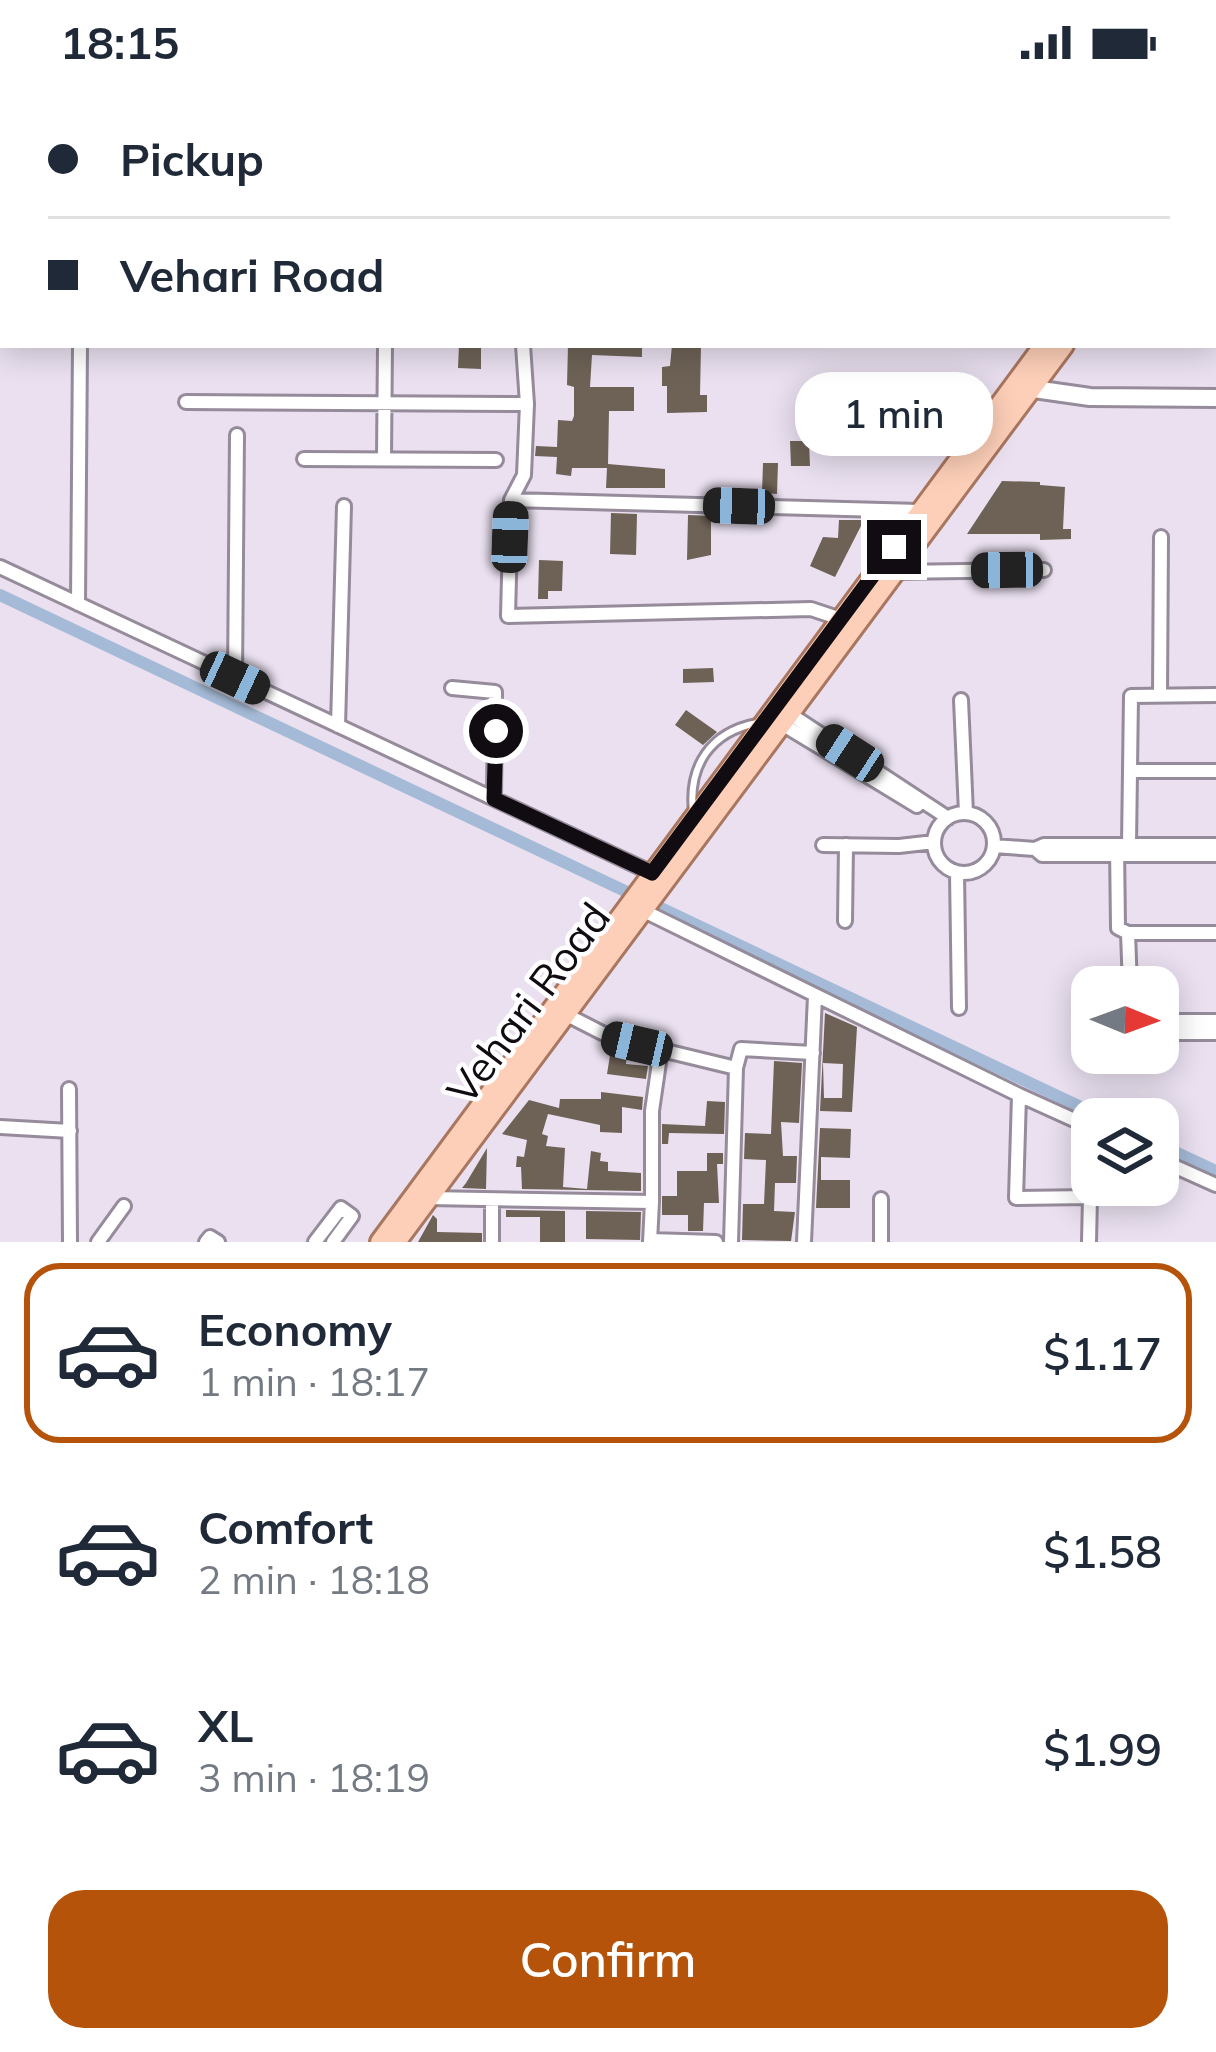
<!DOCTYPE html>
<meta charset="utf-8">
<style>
:root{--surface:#fff;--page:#f2f2f3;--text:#1f2937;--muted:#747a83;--line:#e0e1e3;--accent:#b45309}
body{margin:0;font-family:Mulish,sans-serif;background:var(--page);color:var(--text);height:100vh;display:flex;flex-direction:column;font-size:45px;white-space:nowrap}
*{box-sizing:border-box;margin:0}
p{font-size:39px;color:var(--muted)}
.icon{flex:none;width:66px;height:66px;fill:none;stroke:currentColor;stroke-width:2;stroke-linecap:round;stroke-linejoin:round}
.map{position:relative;height:1158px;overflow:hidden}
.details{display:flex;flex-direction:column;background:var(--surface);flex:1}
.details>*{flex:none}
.top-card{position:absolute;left:0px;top:0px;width:1218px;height:264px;box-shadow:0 6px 30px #0003;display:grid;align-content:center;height:264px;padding:0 48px;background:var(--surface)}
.needle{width:78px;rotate:91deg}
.fabs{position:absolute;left:1071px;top:882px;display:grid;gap:24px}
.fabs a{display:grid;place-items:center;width:108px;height:108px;border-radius:24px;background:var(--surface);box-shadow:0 6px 30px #0003;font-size:60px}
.end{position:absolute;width:54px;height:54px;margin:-27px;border:15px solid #100c11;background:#fff;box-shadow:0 0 0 6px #fff}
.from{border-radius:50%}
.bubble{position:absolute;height:84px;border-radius:36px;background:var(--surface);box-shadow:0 6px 30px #0003;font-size:39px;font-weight:600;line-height:84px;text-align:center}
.car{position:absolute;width:36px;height:72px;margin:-36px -18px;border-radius:15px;box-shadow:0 0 9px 3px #0007;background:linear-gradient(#222 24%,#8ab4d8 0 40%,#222 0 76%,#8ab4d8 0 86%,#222 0)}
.top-card b{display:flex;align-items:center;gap:42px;height:114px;font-size:45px}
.top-card b+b{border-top:3px solid var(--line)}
.top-card i{width:30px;height:30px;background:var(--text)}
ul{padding:21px 0 0;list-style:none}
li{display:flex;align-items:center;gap:36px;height:180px;margin:0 24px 18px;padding:0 24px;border:6px solid transparent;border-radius:36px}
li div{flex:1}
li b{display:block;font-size:45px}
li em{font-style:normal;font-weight:600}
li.selected{border-color:var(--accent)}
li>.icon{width:108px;height:108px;stroke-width:1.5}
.button{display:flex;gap:24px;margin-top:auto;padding:24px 48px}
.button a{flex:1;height:138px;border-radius:36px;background:var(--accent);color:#fff;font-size:48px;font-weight:600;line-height:138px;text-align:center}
.status{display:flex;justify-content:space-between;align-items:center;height:84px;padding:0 60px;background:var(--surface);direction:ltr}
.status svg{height:33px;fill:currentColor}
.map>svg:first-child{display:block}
</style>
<div class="status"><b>18:15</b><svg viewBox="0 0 49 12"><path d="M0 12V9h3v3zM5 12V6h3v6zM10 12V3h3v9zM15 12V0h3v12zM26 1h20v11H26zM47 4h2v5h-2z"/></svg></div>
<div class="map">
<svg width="1216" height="1158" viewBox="0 0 1216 1158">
<rect width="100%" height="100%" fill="#eae0f0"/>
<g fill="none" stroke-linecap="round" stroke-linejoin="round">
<path stroke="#a5bad6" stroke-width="12" d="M0 511 1106 1035
M1158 1060 1216 1087"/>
</g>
<path fill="#6e6256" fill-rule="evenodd" d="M459 261H481V285L458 284Z
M568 261 642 262V273L592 271 590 303H634V327H609L608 380 665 385V404H606L607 384H572L571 392 556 390 557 373 535 372 536 362 557 363 558 336 572 337 574 332V303L567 301Z
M672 261H701L700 311H707V328L667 329V302H662V283L670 282Z
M790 357H809L810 382H791Z
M763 379H778L777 410 762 409Z
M1002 397 1040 398V401L1065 403 1063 445H1071V455L1040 456V450H967Z
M611 429 637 430 636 471 610 470Z
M688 431 711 432V471L687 476Z
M839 436H864L835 493 810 482 823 453 838 454Z
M539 476 563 477 562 507H548V515H538Z
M713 584 714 598 683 599V585Z
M686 626 717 648 703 661 675 641Z
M825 929 857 943 852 1028 820 1027ZM823 979 843 980 842 1014H824Z
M611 965 627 969 626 980 648 982 646 995 607 990Z
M774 977 802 979 799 1039 781 1038 783 1072H797L796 1099H775L774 1127 795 1128 791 1157 742 1156 743 1120H764L766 1076 744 1075 745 1049 771 1050Z
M601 1008 643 1013 642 1026 622 1023V1049L600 1048V1041L548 1030 542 1050 548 1052 546 1062 565 1064 563 1103 587 1105 591 1067 601 1069 600 1077 608 1078V1087L641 1089V1107L522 1105 521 1083H516L517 1072 524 1073 527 1056 502 1050 529 1016 559 1024 560 1015H601Z
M707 1017 725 1018 724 1050 669 1049 668 1060H662V1040L705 1042Z
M820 1044 851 1045 850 1074 821 1073V1096H850V1124H816Z
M487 1064 486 1105 462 1104 466 1099Z
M707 1069H723V1080H717L719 1119H704L703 1147H688V1131H662V1112H677V1087H707Z
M506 1126 565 1127V1158H540V1133H506Z
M586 1127 641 1128 640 1156 586 1155Z
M433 1131 437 1135V1148L482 1149V1158H418Z"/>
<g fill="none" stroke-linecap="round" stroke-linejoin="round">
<g stroke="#958b9a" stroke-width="12">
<path id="service" d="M693 728C688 682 710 648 757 639"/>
</g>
<g stroke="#958b9a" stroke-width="18">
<path id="minor" d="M314 0V3
M561 0V3
M655 0V3
M1204 0 1216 1
M44 3V0
M170 3V0
M230 3V0
M385 3V0
M475 3V0
M900 3V0
M970 3V0
M1051 3V0
M0 53H3
M0 124H3
M1215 203H1216
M523 261 527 320 524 391 511 416 508 532 811 525 841 535
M186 318 527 320
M384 373 385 261
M304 375 496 376
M511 416 920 427
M0 483 652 789
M895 488 1044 486
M78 520 80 261
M235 594 237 351
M452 604 495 608 494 715
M1160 610 1161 453
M961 616 966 729
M790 630 948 734
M782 640 917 722
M338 642 344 422
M1130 687H1216
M934 759a30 30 0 1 1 60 0a30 30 0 1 1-60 0Z
M823 761 899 762 934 758
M1117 761 1118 844 1128 849H1216
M1129 761 1131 612 1216 611
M994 762 1035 765 1042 771H1216
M1035 765 1044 761H1216
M957 789 959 924
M642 826 1019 1011 1016 1114 1090 1113 1089 1158
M845 837 846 761
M1128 849 1130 903
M565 930 612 954 736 984 741 965 813 969
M1158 937H1216
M1158 949H1216
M69 1005 70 1158
M1019 1011 1092 1044
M0 1043 70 1047
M1158 1075 1216 1101
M428 1114 652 1118V1027L661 965
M650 1156 716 1158
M98 1158 124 1122
M206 1158 210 1153 218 1158
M315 1158 341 1124 352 1132 333 1158
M492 1158V1116
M650 1158 652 1118
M731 1158 736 984
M804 1158 815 912
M881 1158V1115"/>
</g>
<g stroke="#958b9a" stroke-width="22">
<path id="secondary" d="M1020 303 1090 313 1216 314"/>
</g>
<g stroke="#a9765f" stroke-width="24">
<path id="primary" d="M1215 33 1216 32
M1215 59 1216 58
M380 1158 1044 261
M396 1158 1064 261"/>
</g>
<use href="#service" stroke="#fff" stroke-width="6"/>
<use href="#minor" stroke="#fff" stroke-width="12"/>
<use href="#secondary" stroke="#fff" stroke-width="16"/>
<use href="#primary" stroke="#fdcfb8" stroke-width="18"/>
</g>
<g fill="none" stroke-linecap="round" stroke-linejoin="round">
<path stroke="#100c11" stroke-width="15" d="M496 647 494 715 652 789 894 463"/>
</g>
<g text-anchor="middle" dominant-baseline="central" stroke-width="9" stroke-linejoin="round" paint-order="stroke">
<g font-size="42" fill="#100c11" stroke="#fff">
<text transform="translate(528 919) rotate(-53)">Vehari Road</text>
</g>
</g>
</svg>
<div class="fabs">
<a><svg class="needle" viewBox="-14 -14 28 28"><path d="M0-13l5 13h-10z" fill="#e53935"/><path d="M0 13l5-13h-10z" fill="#747a83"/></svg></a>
<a><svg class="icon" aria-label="layers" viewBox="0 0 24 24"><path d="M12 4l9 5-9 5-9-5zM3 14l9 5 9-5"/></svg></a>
</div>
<i class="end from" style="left:496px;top:647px"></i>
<i class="end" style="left:894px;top:463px"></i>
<div class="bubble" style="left:795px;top:288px;width:198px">1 min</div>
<i class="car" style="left:739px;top:422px;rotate:272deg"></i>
<i class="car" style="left:510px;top:453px;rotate:2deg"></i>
<i class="car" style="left:1007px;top:486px;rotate:269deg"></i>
<i class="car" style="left:235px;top:594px;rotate:115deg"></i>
<i class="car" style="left:850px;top:669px;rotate:303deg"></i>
<i class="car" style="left:637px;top:960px;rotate:283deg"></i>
<div class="top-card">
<b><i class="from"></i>Pickup</b>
<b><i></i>Vehari Road</b>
</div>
</div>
<section class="details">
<ul>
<li class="selected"><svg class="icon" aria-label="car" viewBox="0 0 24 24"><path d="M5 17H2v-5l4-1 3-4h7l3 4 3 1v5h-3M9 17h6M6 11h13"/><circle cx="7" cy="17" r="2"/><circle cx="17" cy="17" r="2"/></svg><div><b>Economy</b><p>1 min · 18:17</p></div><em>$1.17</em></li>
<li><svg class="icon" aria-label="car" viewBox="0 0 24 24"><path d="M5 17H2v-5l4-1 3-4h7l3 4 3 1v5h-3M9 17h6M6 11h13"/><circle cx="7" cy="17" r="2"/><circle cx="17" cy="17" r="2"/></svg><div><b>Comfort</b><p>2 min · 18:18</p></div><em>$1.58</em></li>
<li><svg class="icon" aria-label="car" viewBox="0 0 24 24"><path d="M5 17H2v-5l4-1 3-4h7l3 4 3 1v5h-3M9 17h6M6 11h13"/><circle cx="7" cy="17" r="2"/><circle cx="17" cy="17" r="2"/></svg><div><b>XL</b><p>3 min · 18:19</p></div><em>$1.99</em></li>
</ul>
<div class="button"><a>Confirm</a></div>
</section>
